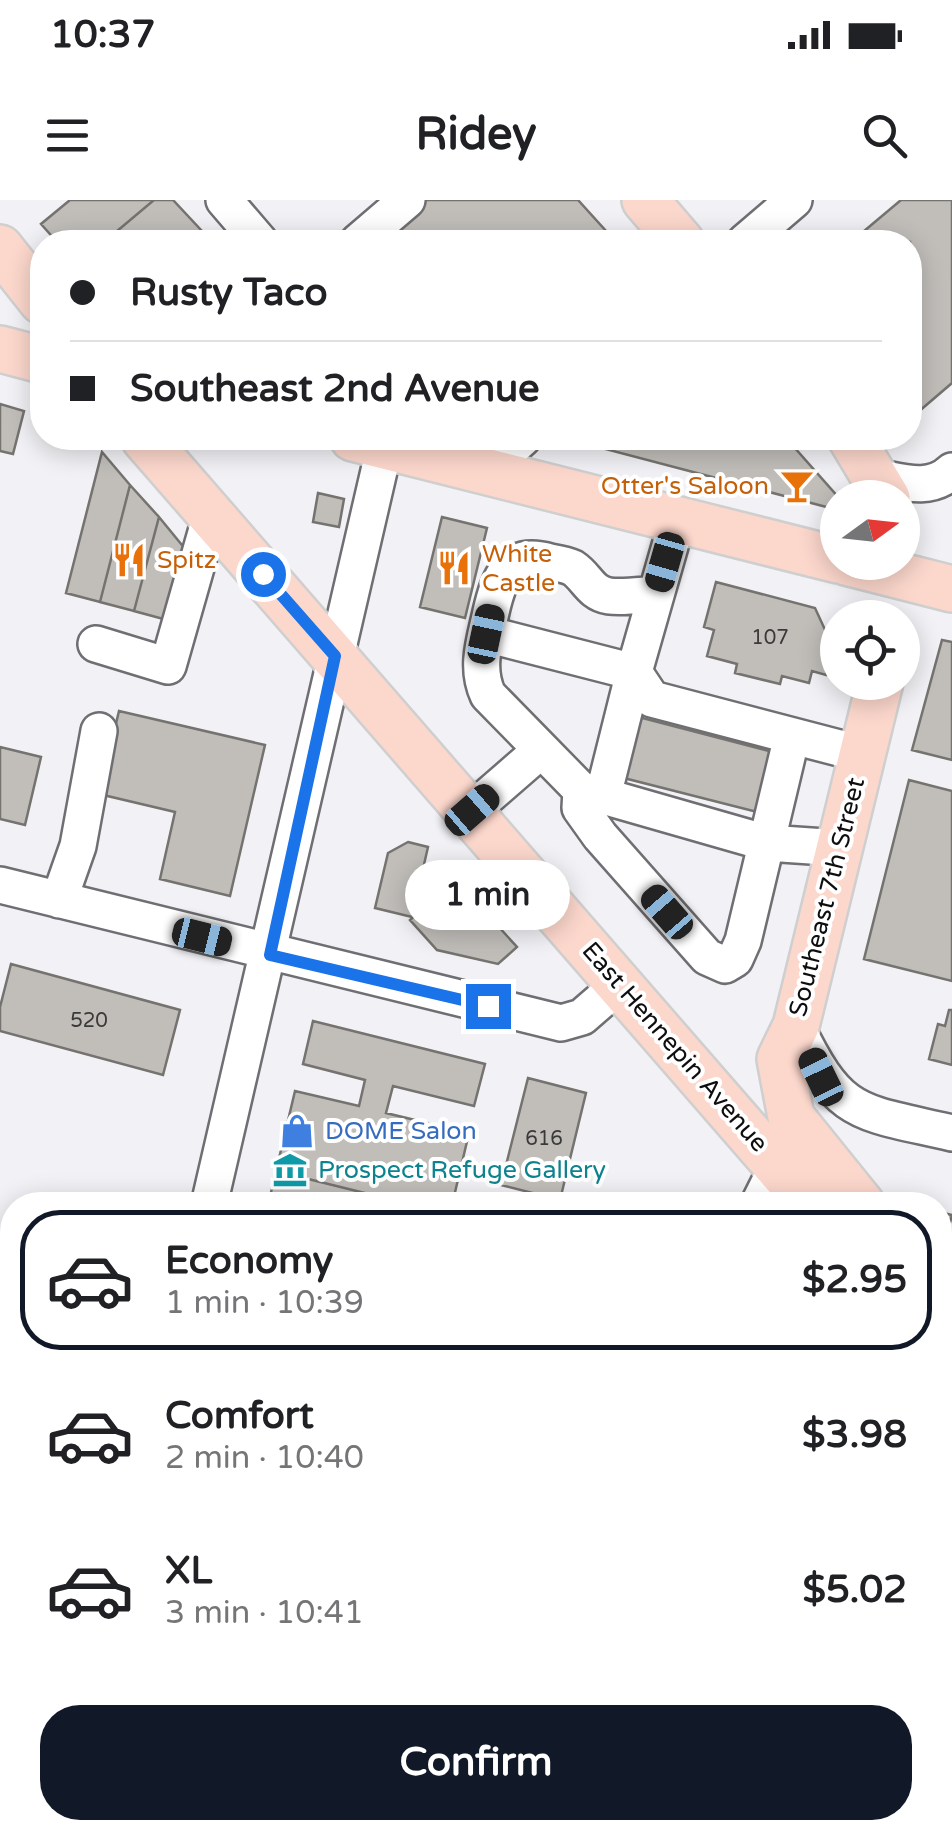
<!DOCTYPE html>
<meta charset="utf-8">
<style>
:root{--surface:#fff;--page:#f2f2f2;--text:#202124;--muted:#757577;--line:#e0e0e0;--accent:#111827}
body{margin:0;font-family:"Varela Round",sans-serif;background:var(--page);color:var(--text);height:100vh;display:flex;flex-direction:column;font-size:38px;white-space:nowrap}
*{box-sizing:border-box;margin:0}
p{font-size:32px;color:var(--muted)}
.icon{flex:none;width:55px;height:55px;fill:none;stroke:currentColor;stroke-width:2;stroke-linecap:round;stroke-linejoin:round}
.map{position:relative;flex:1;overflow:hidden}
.details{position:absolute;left:0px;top:992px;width:952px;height:648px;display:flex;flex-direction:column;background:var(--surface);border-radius:40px 40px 0 0;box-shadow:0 5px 25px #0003}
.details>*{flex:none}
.hud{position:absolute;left:30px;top:30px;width:892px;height:220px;border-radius:40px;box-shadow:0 5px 25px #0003;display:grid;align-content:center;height:220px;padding:0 40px;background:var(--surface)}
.needle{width:65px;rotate:75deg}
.fabs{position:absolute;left:820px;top:280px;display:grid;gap:20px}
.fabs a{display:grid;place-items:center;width:100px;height:100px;border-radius:50%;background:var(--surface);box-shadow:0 5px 25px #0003;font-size:50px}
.end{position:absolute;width:45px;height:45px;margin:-22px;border:12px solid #1a73e8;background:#fff;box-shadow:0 0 0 5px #fff}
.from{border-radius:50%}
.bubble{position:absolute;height:70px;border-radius:35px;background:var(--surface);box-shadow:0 5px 25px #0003;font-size:32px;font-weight:700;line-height:70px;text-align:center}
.car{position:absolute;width:30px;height:60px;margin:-30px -15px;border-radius:12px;box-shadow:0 0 8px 2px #0007;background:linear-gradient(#222 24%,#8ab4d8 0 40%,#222 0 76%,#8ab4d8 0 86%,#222 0)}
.hud b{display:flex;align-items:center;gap:35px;height:95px;font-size:38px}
.hud b+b{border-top:2px solid var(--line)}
.hud i{width:25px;height:25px;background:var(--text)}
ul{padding:18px 0 0;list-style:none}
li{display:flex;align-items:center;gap:30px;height:140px;margin:0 20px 15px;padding:0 20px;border:5px solid transparent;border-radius:40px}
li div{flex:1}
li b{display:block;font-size:38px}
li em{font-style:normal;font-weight:700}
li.on{border-color:var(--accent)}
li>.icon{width:90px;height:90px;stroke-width:1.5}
.cta{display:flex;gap:20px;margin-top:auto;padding:20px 40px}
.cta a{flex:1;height:115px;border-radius:40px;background:var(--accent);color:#fff;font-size:40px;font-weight:700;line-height:115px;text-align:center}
.status{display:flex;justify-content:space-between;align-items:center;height:70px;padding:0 50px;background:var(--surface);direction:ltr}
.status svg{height:28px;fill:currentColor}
header{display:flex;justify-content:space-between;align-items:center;height:130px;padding:0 40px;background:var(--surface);font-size:45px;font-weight:700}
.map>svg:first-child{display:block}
</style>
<div class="status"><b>10:37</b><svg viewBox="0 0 49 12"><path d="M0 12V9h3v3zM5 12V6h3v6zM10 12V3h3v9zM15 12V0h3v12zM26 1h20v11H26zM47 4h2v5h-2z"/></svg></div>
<header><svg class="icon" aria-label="menu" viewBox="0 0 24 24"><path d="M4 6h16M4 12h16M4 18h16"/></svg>Ridey<svg class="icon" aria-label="search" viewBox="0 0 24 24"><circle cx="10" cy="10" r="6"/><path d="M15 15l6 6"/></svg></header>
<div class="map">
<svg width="952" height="1639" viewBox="0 0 952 1639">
<rect width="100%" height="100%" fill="#f2f1f5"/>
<path fill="#c1beba" stroke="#75736f" stroke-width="2.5" d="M70 0H154L104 42H57L41 24Z
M154 0H173L202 31 188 42H104Z
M422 0H578L616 42H372Z
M901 0H952V183L910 219V42H851Z
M0 204 24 211 13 254 0 251Z
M598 238H786L839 298 838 306 834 309 590 245Z
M102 252 130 285 100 402 66 393Z
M130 285 159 317 134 411 100 402Z
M318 293 344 299 339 327 313 322Z
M159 317 186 350 167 420 134 411Z
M442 317 487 328 465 418 420 407Z
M716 382 815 408 833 447 826 475 812 471 809 483 782 476 780 484 735 473 737 464 707 456 714 430 704 427Z
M942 440 952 442V560L912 550Z
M119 511 265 545 230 696 160 679 175 612 99 594Z
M631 515 777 553 761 613 616 576Z
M0 547 41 557 25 625 0 619Z
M909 580 952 591V781L864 759Z
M408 642 428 647 412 717 375 708 388 653Z
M437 695 461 722 480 706 517 747 498 764 437 750 410 720Z
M11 764 180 810 163 875 0 831V807Z
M949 810H952V865L929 859 938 824 945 826Z
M313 821 485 864 474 906 393 886 386 913 469 933 452 1005H413L276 971 295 891 359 906 365 880 303 864Z
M528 878 586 893 560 1000 501 985Z
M276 971 413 1005H268Z
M940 1012 952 1015 943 1049 940 1048Z
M0 1089 12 1093V1159L0 1156Z
M12 1316V1398L0 1395V1360Z
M943 1341 952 1343 949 1373 940 1371Z
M946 1385 952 1387 951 1437 940 1434Z
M941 1536 952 1539V1553L940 1550Z
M940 1550 952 1553V1567L940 1564Z
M940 1586 952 1589V1603L940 1601Z
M940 1601 952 1603V1617L940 1615Z
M356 1628H509L506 1639H400Z
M668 1628H749L746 1639H665Z"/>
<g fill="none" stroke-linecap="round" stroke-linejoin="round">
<g stroke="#6f6e72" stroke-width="40">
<path id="minor" d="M224 0 260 42
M358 42 407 0
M745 42 794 0
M488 269 523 238
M876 277C903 282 930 292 952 271
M486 434 634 472 678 318
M96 444 168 466 211 315
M634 472 603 596 767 643 840 648
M634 472 652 499 862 554
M581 590 580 608 600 636 707 757 725 765 735 759 743 741 792 536
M603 596 581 590 488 495C475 467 485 440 491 412 499 377 509 350 550 362 556 363 567 365 573 368 587 377 590 393 609 396 623 398 641 395 656 394
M472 610 540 551
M0 685 561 823 582 817 619 785
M59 700 78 646 99 531
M796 826C840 918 858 911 952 933
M209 1005 385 245
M758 1005 778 965
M0 1233 12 1236
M50 1639 53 1628
M576 1639 579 1628"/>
</g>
<g stroke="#cfcfcf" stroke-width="50">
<path id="major" d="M645 0 681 42
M0 48 42 101
M0 149 42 160
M144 238 811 1005
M353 238 838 360
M851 238 887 298
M846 362 952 389
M862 1005 791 917 780 859 796 826 880 482
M940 1102 952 1117
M940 1151 952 1157"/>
</g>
<use href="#minor" stroke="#fff" stroke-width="35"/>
<use href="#major" stroke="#fcd7cc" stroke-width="45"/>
</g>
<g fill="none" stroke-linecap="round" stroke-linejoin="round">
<path stroke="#1a73e8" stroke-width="12" d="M263 374 335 456 270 755 488 806"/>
</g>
<defs>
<g id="bar-bare" transform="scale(2.7)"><path d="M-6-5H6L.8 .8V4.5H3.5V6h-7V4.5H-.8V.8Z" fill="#e8710a" stroke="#fff" stroke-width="2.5" paint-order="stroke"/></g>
<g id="restaurant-bare" transform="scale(2.7)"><path d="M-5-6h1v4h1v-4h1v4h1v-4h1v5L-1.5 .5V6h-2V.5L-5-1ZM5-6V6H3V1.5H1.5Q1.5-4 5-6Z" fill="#e8710a" stroke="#fff" stroke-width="2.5" paint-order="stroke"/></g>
<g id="shop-bare" transform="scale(2.7)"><path d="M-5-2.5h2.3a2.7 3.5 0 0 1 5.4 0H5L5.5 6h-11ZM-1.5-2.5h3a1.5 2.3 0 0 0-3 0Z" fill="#3f7fe0" stroke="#fff" stroke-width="2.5" paint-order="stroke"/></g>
<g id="museum-bare" transform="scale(2.7)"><path d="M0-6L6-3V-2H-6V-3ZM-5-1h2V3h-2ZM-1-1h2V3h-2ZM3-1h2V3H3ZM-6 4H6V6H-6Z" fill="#0f9aa8" stroke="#fff" stroke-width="2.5" paint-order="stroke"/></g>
</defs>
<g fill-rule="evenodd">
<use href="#bar-bare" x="797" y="286"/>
<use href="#restaurant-bare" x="129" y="360"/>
<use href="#restaurant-bare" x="454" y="368"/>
<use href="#shop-bare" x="297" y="931"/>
<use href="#museum-bare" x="290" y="970"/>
</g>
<g text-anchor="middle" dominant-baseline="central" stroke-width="8" stroke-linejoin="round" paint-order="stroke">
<g font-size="20" fill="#3b3a3a">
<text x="770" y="438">107</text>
<text x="89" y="821">520</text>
<text x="544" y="939">616</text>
</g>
<g font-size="25" fill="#c56008" stroke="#fff" text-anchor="start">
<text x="769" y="286" text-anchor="end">Otter's Saloon</text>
<text x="482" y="354">White<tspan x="482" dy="29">Castle</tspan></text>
<text x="157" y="360">Spitz</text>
</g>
<g font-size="25" fill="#0e0e0f" stroke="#fff">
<text transform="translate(827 697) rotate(-76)">Southeast 7th Street</text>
<text transform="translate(675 847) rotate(49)">East Hennepin Avenue</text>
</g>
<g font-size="25" fill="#366cbe" stroke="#fff" text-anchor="start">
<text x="325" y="931">DOME Salon</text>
</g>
<g font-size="25" fill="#0d838f" stroke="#fff" text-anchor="start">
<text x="318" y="970">Prospect Refuge Gallery</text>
</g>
</g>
</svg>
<div class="fabs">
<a><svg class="needle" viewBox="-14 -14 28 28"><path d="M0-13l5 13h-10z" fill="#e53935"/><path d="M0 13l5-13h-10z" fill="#757577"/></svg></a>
<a><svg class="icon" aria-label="locate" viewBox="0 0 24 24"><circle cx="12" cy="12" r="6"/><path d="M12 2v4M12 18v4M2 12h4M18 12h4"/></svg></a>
</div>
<i class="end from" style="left:263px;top:374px"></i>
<i class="end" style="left:488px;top:806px"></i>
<div class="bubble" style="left:405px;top:660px;width:165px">1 min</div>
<i class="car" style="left:665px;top:362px;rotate:196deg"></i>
<i class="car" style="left:486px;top:434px;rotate:12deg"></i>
<i class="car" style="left:472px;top:610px;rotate:49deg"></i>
<i class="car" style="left:667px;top:712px;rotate:319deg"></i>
<i class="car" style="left:202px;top:737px;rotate:104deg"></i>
<i class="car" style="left:821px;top:877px;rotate:334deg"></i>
<div class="hud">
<b><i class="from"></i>Rusty Taco</b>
<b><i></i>Southeast 2nd Avenue</b>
</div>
<section class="details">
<ul>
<li class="on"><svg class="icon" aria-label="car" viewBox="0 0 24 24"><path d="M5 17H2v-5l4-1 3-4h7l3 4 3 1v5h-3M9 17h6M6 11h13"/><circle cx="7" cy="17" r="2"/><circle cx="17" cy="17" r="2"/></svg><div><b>Economy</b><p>1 min · 10:39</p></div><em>$2.95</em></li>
<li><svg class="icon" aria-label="car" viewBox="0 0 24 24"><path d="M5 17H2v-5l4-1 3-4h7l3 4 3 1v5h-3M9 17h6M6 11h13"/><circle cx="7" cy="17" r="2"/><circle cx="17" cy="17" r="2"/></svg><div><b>Comfort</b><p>2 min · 10:40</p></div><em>$3.98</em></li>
<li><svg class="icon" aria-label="car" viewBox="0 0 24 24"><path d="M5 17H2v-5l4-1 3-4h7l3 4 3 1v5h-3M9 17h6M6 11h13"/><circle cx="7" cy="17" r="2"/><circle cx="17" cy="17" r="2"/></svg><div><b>XL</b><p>3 min · 10:41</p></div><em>$5.02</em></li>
</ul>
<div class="cta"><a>Confirm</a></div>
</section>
</div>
